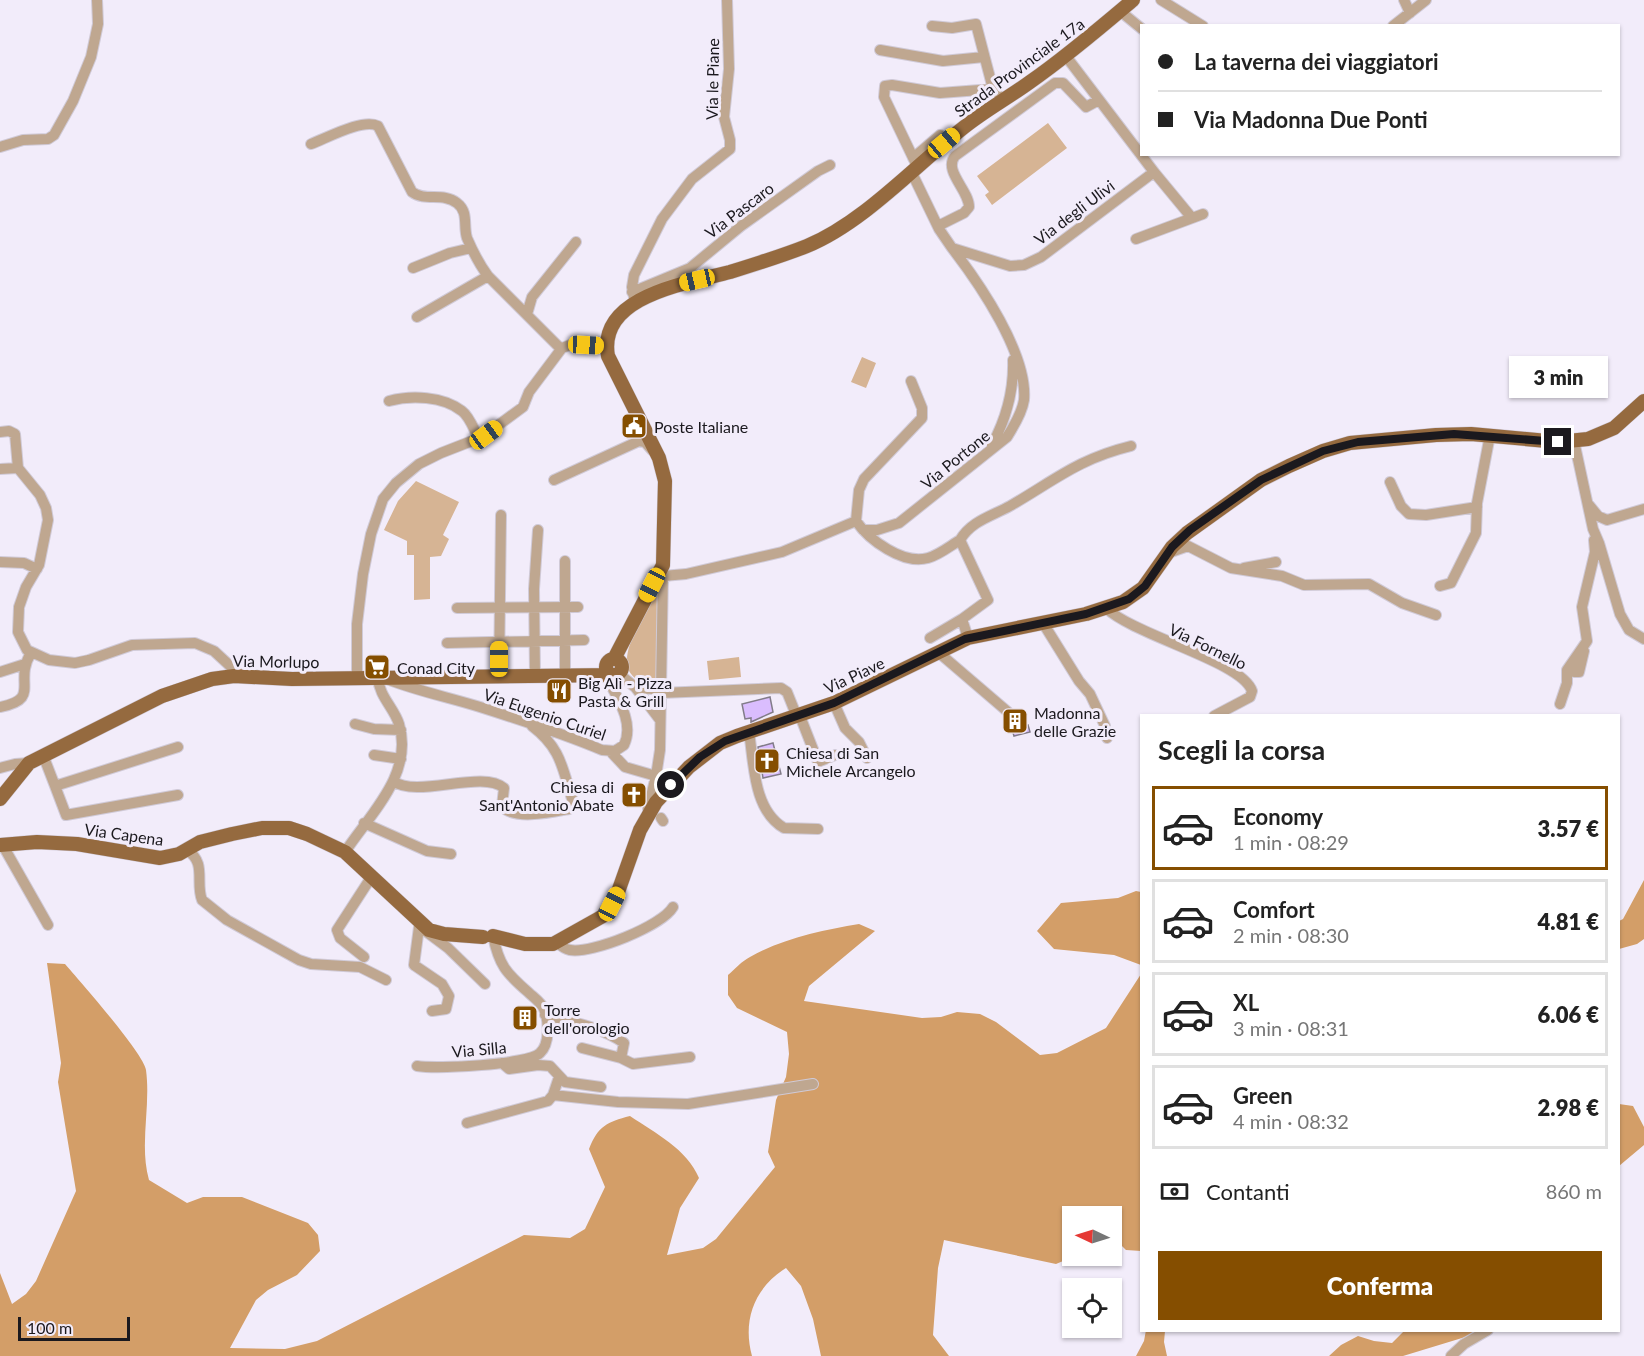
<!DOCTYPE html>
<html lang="it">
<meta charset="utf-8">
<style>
:root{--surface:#fff;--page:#f6f6f6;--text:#222;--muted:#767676;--line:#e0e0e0;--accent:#854e00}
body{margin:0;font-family:Lato,sans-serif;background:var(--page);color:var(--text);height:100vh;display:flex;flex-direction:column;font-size:22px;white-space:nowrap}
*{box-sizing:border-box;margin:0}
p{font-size:20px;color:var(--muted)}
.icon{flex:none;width:33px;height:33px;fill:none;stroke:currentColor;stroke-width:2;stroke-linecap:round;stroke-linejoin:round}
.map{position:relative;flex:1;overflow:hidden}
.sheet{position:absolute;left:1140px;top:714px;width:480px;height:618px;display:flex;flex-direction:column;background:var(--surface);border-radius:0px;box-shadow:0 2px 4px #0004}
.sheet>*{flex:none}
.guide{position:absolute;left:1140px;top:24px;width:480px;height:132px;border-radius:0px;box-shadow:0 2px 4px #0004;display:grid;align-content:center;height:132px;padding:0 18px;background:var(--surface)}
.needle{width:39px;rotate:274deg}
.buttons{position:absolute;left:1062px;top:1206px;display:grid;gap:12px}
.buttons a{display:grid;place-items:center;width:60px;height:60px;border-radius:0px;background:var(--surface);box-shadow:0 2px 4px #0004;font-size:30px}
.scale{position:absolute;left:18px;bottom:15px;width:112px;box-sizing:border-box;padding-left:6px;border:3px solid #1b191e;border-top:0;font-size:16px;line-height:21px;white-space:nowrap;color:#1b191e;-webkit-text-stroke:4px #f2ecfa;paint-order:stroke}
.end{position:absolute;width:27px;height:27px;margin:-14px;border:8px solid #1b191e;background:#fff;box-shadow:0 0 0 3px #fff}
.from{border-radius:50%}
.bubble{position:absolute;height:42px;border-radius:0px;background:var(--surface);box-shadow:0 2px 4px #0004;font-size:20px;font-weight:800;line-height:42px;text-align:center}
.car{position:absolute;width:18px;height:36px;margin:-18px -9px;border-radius:8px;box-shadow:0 0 4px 2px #0007;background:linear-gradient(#f5c518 24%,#345 0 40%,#f5c518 0 76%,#345 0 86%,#f5c518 0)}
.guide b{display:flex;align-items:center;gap:21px;height:57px;font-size:22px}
.guide b+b{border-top:2px solid var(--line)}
.guide i{width:15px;height:15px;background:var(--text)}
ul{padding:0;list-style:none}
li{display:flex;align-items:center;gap:18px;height:84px;margin:0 12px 9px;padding:0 6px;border:3px solid var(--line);border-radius:0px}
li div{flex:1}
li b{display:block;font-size:22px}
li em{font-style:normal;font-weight:800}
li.on{border-color:var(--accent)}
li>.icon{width:54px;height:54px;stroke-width:1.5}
h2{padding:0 18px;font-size:27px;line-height:72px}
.pay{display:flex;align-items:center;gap:15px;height:66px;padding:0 18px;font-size:22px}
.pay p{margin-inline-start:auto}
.primary-button{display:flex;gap:12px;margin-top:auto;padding:12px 18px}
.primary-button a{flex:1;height:69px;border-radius:0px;background:var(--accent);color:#fff;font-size:24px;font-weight:800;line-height:69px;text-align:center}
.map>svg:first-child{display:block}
</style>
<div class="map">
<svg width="1644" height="1356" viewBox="0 0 1644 1356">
<rect width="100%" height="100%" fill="#f2ecfa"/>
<path fill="#d6b494" d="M1048 123 1067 148 992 205 985 195 989 192 977 176Z
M862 357 876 363 866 388 851 382Z
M416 481 459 502 443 535 449 539 441 556 430 557V599L414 600V555H407V541L384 530 398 501Z
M655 593 659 595 657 684C598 681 642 620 655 593Z
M739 657 741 677 709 680 707 661Z"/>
<path fill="#d39e68" d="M1644 880V939L1637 944 1619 949V921L1623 919Z
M1136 891 1141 892V965L1114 955 1054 949 1037 931 1061 903 1118 898Z
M859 924 875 931 809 986 804 1001 922 1018 941 1017 957 1012 980 1014 996 1022 1040 1055 1057 1053 1106 1028 1141 974V1251L1126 1250 1112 1236V1216H1072V1256H1075L1056 1264 944 1240 938 1268 933 1335 949 1356H821L813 1319 801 1286 786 1268C755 1287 742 1320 752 1356H0V1273L12 1304 26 1294 36 1281 76 1191 58 1082 61 1063 47 963 65 964C79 980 144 1054 146 1070 151 1107 139 1144 149 1180L187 1203 203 1197H242L308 1223 318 1235 320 1251 297 1275 268 1290 256 1300 230 1348 285 1349 317 1341 524 1235 570 1238 585 1229 605 1187 589 1149C598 1126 607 1122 630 1116 655 1133 687 1149 699 1178L680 1208 667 1255 703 1248 716 1239 775 1167 768 1152 776 1100 786 1077 789 1054 787 1032 737 1008 728 995V975C735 969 742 961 750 957 781 939 823 930 859 924Z
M1619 1104 1633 1106 1644 1127V1145L1619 1166Z
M1146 1330 1165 1331 1164 1342 1167 1356H1136L1144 1341Z
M1404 1331H1485L1403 1356H1329L1341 1345 1358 1336 1374 1341 1392 1343Z"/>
<path fill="#dabdfe" stroke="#827c89" stroke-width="1.5" d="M770 697 773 712 751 722V718L745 719 742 704Z
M1019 713 1023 727 1028 725 1030 732 1014 736 1009 719Z
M773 743 781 774 763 778 758 747Z
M629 786 642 789 637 805 625 802Z"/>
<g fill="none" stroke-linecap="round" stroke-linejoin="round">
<g stroke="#d0cad7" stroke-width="12">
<path id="minor" d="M1161 0 1203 26
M1404 0 1410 13
M1120 11 1142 29
M932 26 952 28 976 24 993 89 997 93
M1393 26 1426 0
M880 50 943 61 984 57
M311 144C327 138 363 118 378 126L412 192C425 202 443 192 457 203 469 212 463 226 467 238 473 252 479 264 488 276
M0 147 23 140 48 139 54 135 73 101 91 57 98 24 97 0
M913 158 940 135
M917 166 884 97 885 86 892 85 940 93 993 89
M911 171 939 229 952 248 1010 266 1024 265 1041 257 1154 172 1065 55
M1154 172 1192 218
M938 226 964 213 969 207C969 190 943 171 955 156L1055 83H1063L1086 107 1099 100
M1136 239 1203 214
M413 268 450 253 471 248
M632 292 690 268 741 226 818 171 830 165
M635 302 632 287 634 275 662 219 692 179 730 149V140L724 117 729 69 727 0
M527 314 532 297 576 242
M417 317 488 276 561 349
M389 401C411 395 443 396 462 411 470 417 474 430 479 439
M0 432 9 431 15 434 18 468 40 495 46 508 48 520 39 565 26 587 19 607 18 632 27 650 49 660 75 663 89 660 132 645 195 643 214 651 241 676
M1574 441 1593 529 1599 543 1620 614 1629 630 1644 639
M992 445C1006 419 1014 390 1013 360
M0 469 18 468
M554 480 639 441 645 442 652 450
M1390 482 1401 506 1409 514 1426 515 1477 507
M1589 505 1598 516 1607 520 1644 509
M856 521 859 490 864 479 922 418V408L911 381
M863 530H877L899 523 1007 437C1014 426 1022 413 1024 400 1028 354 979 283 952 248
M1171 552 1188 546 1231 568 1282 576 1304 585 1369 584 1402 603 1436 615
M565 561V676
M0 562 24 563 37 569
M1244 568 1276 562
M663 576 686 574 782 552 856 521C869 540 903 565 928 558 939 555 950 546 960 540
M1440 586 1451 583 1476 533 1477 503 1490 435
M457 608 578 607
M1106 608C1135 636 1242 661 1252 691L1250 697 1214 716
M1043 623 1079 681 1090 694 1105 726 1107 738
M930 638 962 619
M968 638 962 619 988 600 960 540C971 521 992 516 1010 506 1055 480 1078 459 1131 446
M447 643 584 640
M938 652 1008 712
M1570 666 1574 672H1579L1584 651
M0 672 25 664
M619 674 635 687 660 720
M499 676 501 515
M535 676 534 589 538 530
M357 678V624L363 574 371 534 383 499 396 483 419 464 441 453 482 437 523 407 529 392 562 348 570 345 607 346
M387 679C417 691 448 697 480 707 521 720 562 733 602 750L615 751 624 745C635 722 616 696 606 676
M635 687 661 690
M661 693 781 688 787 692 797 717
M834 703 845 728 859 742 867 758
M1560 704 1567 683V670L1587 641 1582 607 1595 552 1594 540
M0 707C42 699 13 682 31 653
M800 716 818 762 835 755
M355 724 374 729 401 730
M749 732C754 763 753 810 784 828L818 829
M610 751 625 767 656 776
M43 755 55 786 178 747
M374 755 401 759
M0 768 15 764 29 763
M393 781C417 799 482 769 504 788L502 806C513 821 553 812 569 809L573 802C562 768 562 749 532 726
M55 786 66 815 178 795
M648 809 656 776 660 750 663 571
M661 818 663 821
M364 823 427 851 451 854
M2 844 48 925
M187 850C207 863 195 882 202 900L227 920 299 960 311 964 360 967 386 980
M345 852C370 814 414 774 399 724 394 708 379 696 378 678
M419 927 414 965 442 984 449 996 446 1009 432 1011
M424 930 448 948 485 984
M558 943C562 947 565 949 570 950 592 954 662 926 673 907
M364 957 340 938 337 930 372 876
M545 1015C572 1022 601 1027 624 1043L621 1058 582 1048
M621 1058 633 1064 690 1057
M502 1063 509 1069 538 1065 550 1066 565 1082 601 1087
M417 1066C436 1069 528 1065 540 1053 550 1044 549 1021 544 1009 541 1002 533 997 528 992 506 973 499 965 493 936
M553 1095 618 1102 688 1104 813 1084
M467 1123 548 1101 553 1095 559 1077
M1451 1356 1464 1344 1488 1330"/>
</g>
<g stroke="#d0cad7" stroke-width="15">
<path id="major" d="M614 659 663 565 665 481 659 458 608 356C597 295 690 283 730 272 756 264 782 256 807 246 863 223 915 166 963 128 984 111 1008 98 1030 82 1066 57 1100 28 1133 0
M606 667a8 8 0 1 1 16 0a8 8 0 1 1-16 0Z
M0 799 29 763 162 696 212 679 234 676 292 679 613 675
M0 845 37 842 77 844 160 858 179 854 200 842 232 834 262 828H289L307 834 345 852 429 930 444 934 483 937
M493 936 525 944H553L603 916 618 892 640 830 656 802 689 767 720 743 737 736 834 703 968 638 1086 614 1123 602 1143 588 1172 547 1187 533 1261 480 1289 466 1323 451 1350 443 1436 435 1471 434 1558 442 1588 439 1614 428 1644 401"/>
</g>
<use href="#minor" stroke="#bfa790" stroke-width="10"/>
<use href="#major" stroke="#956a3f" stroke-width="14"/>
</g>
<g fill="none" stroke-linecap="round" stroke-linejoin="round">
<path stroke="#1b191e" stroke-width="8" d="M671 785 700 757 725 741 834 703 965 639 1086 614 1129 599 1145 586 1172 547 1190 530 1261 480 1323 451 1358 442 1454 434 1558 442"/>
</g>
<defs>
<g id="civic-square" transform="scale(1.35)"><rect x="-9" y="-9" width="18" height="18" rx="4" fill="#854e00" stroke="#f2ecfa"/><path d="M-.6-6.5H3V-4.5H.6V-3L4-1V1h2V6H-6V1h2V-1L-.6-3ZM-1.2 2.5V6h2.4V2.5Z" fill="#fff"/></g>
<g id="supermarket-square" transform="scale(1.35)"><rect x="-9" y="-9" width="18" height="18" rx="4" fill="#854e00" stroke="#f2ecfa"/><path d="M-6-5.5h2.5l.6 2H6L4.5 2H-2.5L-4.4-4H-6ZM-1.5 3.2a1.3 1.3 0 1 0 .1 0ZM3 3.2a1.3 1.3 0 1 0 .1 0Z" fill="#fff"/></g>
<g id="restaurant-square" transform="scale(1.35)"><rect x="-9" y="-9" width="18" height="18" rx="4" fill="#854e00" stroke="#f2ecfa"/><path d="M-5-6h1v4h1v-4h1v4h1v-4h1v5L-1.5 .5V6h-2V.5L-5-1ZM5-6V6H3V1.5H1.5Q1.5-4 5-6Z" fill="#fff"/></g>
<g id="building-square" transform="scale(1.35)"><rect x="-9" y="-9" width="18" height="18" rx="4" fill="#854e00" stroke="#f2ecfa"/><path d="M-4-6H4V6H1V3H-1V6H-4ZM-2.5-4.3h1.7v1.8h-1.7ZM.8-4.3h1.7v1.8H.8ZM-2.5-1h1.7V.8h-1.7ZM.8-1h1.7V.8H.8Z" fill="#fff"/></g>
<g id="church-square" transform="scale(1.35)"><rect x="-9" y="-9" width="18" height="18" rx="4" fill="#854e00" stroke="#f2ecfa"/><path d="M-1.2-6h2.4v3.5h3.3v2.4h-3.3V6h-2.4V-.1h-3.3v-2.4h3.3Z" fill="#fff"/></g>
</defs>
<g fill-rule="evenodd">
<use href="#civic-square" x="634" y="426"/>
<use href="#supermarket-square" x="377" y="667"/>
<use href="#restaurant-square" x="559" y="691"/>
<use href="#building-square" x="1015" y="721"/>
<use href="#church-square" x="767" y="761"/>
<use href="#church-square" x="634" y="795"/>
<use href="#building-square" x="525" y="1018"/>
</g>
<g text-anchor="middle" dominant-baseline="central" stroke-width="6" stroke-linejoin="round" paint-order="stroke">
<g font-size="16" fill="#1b191e" stroke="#f2ecfa">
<text transform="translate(1019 67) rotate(-36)">Strada Provinciale 17a</text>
<text transform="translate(712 79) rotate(-89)">Via le Piane</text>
<text transform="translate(739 210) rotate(-37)">Via Pascaro</text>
<text transform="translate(1074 212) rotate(-37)">Via degli Ulivi</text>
<text transform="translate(955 459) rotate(-39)">Via Portone</text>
<text transform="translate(1208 646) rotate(26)">Via Fornello</text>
<text transform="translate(276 661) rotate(1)">Via Morlupo</text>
<text transform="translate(854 675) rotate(-25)">Via Piave</text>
<text transform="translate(545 714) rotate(19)">Via Eugenio Curiel</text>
<text transform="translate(124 834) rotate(8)">Via Capena</text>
<text transform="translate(479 1049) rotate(-5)">Via Silla</text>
</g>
<g font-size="16" fill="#1b191e" stroke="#f2ecfa" text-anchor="start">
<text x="654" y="426">Poste Italiane</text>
<text x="397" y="667">Conad City</text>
<text x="578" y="682">Big Alì - Pizza<tspan x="578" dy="18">Pasta &amp; Grill</tspan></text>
<text x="1034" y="712">Madonna<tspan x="1034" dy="18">delle Grazie</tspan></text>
<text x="786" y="752">Chiesa di San<tspan x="786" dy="18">Michele Arcangelo</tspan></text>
<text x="614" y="786" text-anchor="end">Chiesa di<tspan x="614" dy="18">Sant'Antonio Abate</tspan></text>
<text x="544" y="1009">Torre<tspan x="544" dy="18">dell'orologio</tspan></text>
</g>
</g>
</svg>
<div class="buttons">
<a><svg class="needle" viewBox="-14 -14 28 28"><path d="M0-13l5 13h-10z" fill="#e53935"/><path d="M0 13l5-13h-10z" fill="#767676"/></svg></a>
<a><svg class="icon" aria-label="locate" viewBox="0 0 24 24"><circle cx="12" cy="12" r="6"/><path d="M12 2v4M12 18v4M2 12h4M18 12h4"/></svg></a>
</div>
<div class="scale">100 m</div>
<i class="end from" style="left:671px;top:785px"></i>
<i class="end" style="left:1558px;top:442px"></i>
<div class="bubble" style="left:1509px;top:356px;width:99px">3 min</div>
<i class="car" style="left:944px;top:143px;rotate:50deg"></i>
<i class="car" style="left:697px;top:280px;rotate:257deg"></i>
<i class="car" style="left:586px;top:345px;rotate:93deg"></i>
<i class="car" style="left:486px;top:435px;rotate:54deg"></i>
<i class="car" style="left:652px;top:585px;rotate:207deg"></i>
<i class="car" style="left:499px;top:659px;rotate:0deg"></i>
<i class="car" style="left:612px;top:904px;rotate:27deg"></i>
<div class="guide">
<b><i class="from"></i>La taverna dei viaggiatori</b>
<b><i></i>Via Madonna Due Ponti</b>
</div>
<section class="sheet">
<h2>Scegli la corsa</h2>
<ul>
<li class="on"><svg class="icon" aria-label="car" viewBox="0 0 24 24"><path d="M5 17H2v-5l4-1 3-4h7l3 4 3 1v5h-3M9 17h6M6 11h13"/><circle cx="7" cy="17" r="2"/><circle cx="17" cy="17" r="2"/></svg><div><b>Economy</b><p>1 min · 08:29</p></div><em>3.57 €</em></li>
<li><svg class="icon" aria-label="car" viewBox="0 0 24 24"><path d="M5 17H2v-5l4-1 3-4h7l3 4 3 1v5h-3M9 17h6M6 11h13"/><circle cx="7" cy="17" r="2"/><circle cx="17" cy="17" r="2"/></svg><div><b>Comfort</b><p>2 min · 08:30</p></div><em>4.81 €</em></li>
<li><svg class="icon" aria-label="car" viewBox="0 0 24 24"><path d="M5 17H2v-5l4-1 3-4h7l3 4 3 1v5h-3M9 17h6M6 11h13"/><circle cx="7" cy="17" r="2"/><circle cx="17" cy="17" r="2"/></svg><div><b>XL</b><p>3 min · 08:31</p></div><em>6.06 €</em></li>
<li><svg class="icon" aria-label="car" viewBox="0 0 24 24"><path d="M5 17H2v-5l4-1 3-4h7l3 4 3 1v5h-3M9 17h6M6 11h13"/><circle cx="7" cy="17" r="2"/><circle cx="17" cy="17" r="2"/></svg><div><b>Green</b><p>4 min · 08:32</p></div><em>2.98 €</em></li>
</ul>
<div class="pay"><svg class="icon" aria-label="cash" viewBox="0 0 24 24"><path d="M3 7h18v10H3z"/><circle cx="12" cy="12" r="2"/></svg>Contanti<p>860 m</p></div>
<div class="primary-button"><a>Conferma</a></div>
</section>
</div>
